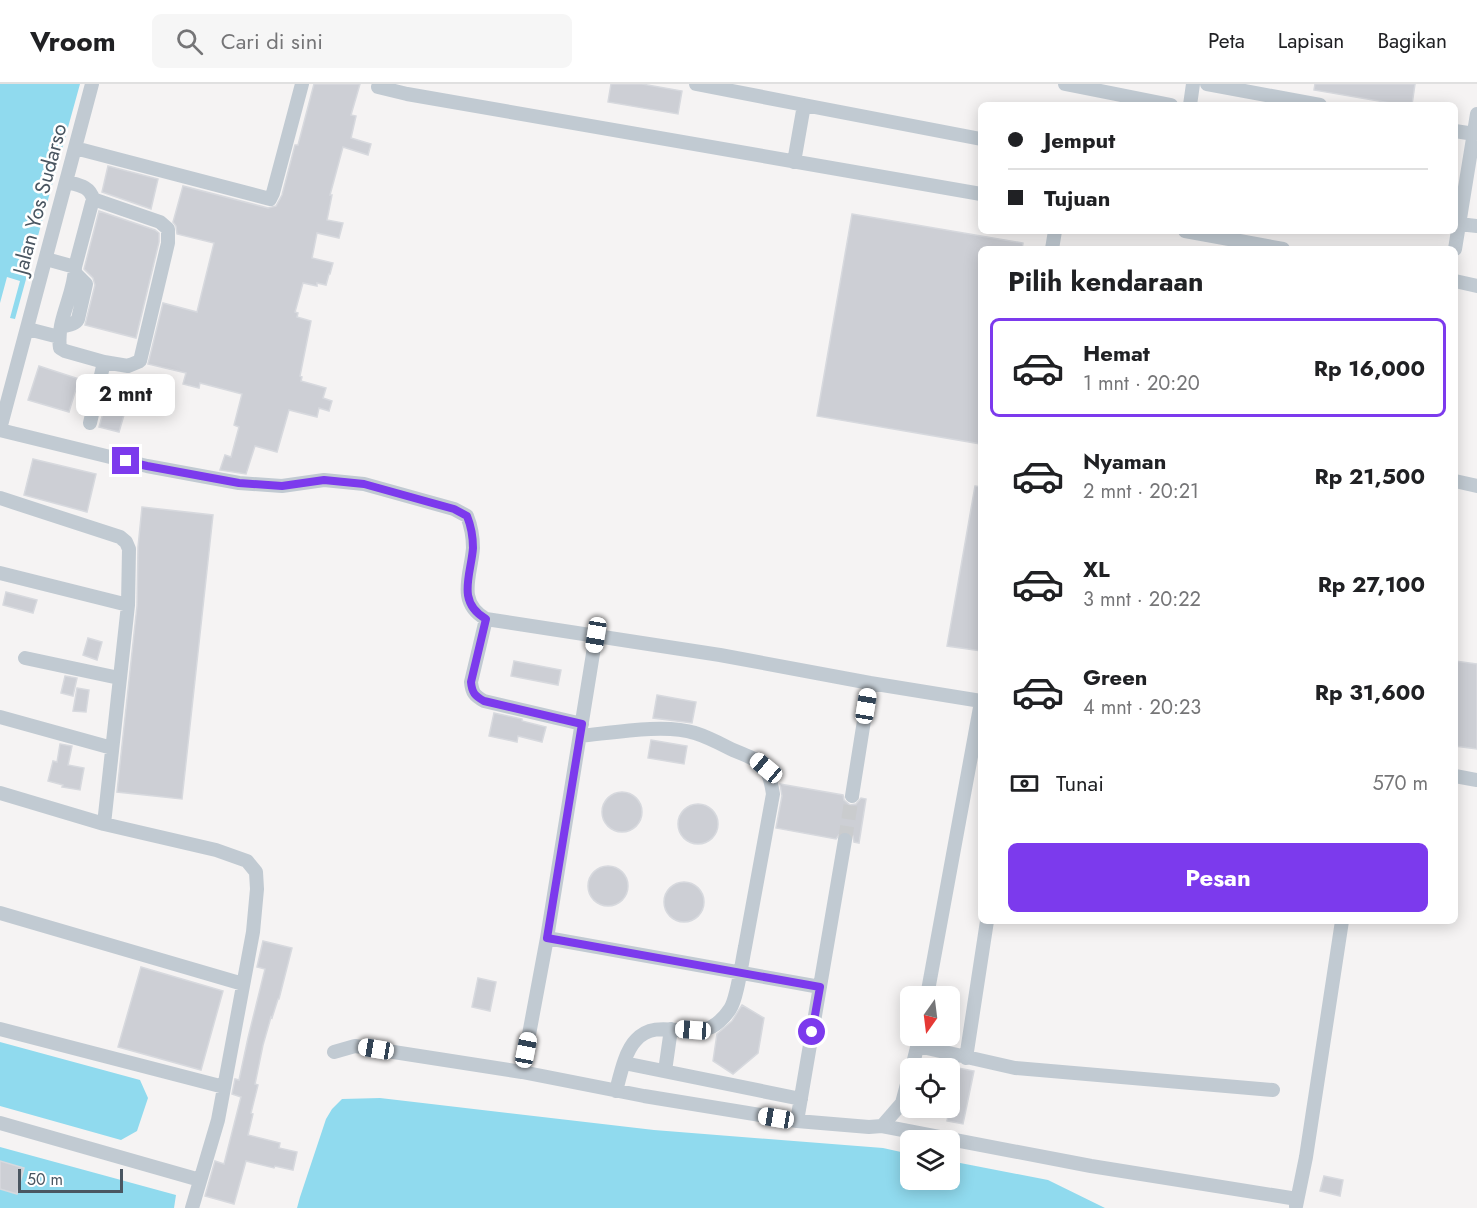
<!DOCTYPE html>
<html lang="id">
<meta charset="utf-8">
<style>
:root{--surface:#fff;--page:#f6f6f6;--text:#202124;--muted:#757577;--line:#e0e0e0;--accent:#7c3aed}
body{margin:0;font-family:Jost,sans-serif;background:var(--page);color:var(--text);height:100vh;display:flex;flex-direction:column;font-size:22px;white-space:nowrap}
*{box-sizing:border-box;margin:0}
p{font-size:20px;color:var(--muted)}
.icon{flex:none;width:33px;height:33px;fill:none;stroke:currentColor;stroke-width:2;stroke-linecap:round;stroke-linejoin:round}
.map{position:relative;flex:1;overflow:hidden}
.side{position:absolute;left:978px;top:162px;width:480px;height:678px;display:flex;flex-direction:column;background:var(--surface);border-radius:9px;box-shadow:0 3px 15px #0003}
.side>*{flex:none}
.guide{position:absolute;left:978px;top:18px;width:480px;height:132px;border-radius:9px;box-shadow:0 3px 15px #0003;display:grid;align-content:center;height:132px;padding:0 30px;background:var(--surface)}
.needle{width:39px;rotate:194deg}
.tools{position:absolute;left:900px;top:902px;display:grid;gap:12px}
.tools a{display:grid;place-items:center;width:60px;height:60px;border-radius:9px;background:var(--surface);box-shadow:0 3px 15px #0003;font-size:30px}
.scale{position:absolute;left:18px;bottom:15px;width:105px;box-sizing:border-box;padding-left:6px;border:3px solid #4a5661;border-top:0;font-size:16px;line-height:21px;white-space:nowrap;color:#4a5661;-webkit-text-stroke:4px #fff;paint-order:stroke}
.end{position:absolute;width:27px;height:27px;margin:-14px;border:8px solid #7c3aed;background:#fff;box-shadow:0 0 0 3px #fff}
.from{border-radius:50%}
.bubble{position:absolute;height:42px;border-radius:9px;background:var(--surface);box-shadow:0 3px 15px #0003;font-size:20px;font-weight:700;line-height:42px;text-align:center}
.car{position:absolute;width:18px;height:36px;margin:-18px -9px;border-radius:8px;box-shadow:0 0 4px 2px #0007;background:linear-gradient(#fff 24%,#345 0 40%,#fff 0 76%,#345 0 86%,#fff 0)}
.guide b{display:flex;align-items:center;gap:21px;height:57px;font-size:22px}
.guide b+b{border-top:2px solid var(--line)}
.guide i{width:15px;height:15px;background:var(--text)}
ul{padding:0;list-style:none}
li{display:flex;align-items:center;gap:18px;height:99px;margin:0 12px 9px;padding:0 18px;border:3px solid transparent;border-radius:9px}
li div{flex:1}
li b{display:block;font-size:22px}
li em{font-style:normal;font-weight:700}
li.on{border-color:var(--accent)}
li>.icon{width:54px;height:54px;stroke-width:1.5}
h2{padding:0 30px;font-size:27px;line-height:72px}
.pay{display:flex;align-items:center;gap:15px;height:66px;padding:0 30px;font-size:22px}
.pay p{margin-inline-start:auto}
.cta{display:flex;gap:12px;margin-top:auto;padding:12px 30px}
.cta a{flex:1;height:69px;border-radius:9px;background:var(--accent);color:#fff;font-size:24px;font-weight:700;line-height:69px;text-align:center}
header{display:flex;align-items:center;gap:36px;box-sizing:border-box;height:84px;padding:0 30px;background:var(--surface);border-bottom:2px solid var(--line)}
header strong{font-size:28px}
nav{display:flex;gap:33px;margin-inline-start:auto;font-size:21px}
.search{width:420px;height:54px;background:var(--page);display:flex;align-items:center;gap:15px;box-sizing:border-box;padding:0 21px;border-radius:9px;color:var(--muted);font-size:22px}
.map>svg:first-child{display:block}
</style>
<header>
<strong>Vroom</strong>
<div class="search"><svg class="icon" aria-label="search" viewBox="0 0 24 24"><circle cx="10" cy="10" r="6"/><path d="M15 15l6 6"/></svg>Cari di sini</div>
<nav><a>Peta</a><a>Lapisan</a><a>Bagikan</a></nav>
</header>
<div class="map">
<svg width="1477" height="1124" viewBox="0 0 1477 1124">
<rect width="100%" height="100%" fill="#f5f3f3"/>
<path fill="#90daee" d="M0 0H80L15 235 10 234 20 197 7 193 0 219Z
M0 958 140 996 148 1014 137 1047 121 1056 0 1022Z
M380 1014 654 1046 883 1064 910 1070V1095H950V1077L1048 1096 1105 1124H297L300 1113 326 1035 332 1025 342 1015Z
M0 1063 176 1111 174 1124H0Z"/>
<path fill="#cdcfd5" stroke="#d7d9de" stroke-width="1.5" d="M314 0H360L351 31 356 32 351 54 371 60 368 71 343 63 330 111H332L327 136 343 139 339 154 317 149 312 174 333 179 330 190H329L326 201 317 199V202L303 199 295 228 298 229 297 233 311 237 300 292 302 293 301 297 326 304 323 314 332 317 329 327 319 324 317 333 289 326 277 368 255 362 246 390 220 386 225 371 231 373 239 343 234 341 242 310 200 299 199 304 183 300 186 289 148 280 163 219 197 228 214 159 177 150 176 142 173 138 183 102 268 124 276 122 282 111 295 61H298Z
M611 0H642L682 7 678 30 608 18Z
M1315 0H1415L1412 21H1402L1314 6Z
M108 82 158 95 151 125 102 108Z
M99 127 155 146 159 149V158L136 254 85 241 95 201 93 194 84 185Z
M852 130 1023 159 1022 165H981V360L817 332Z
M39 282 79 295 69 328 28 316Z
M113 295 133 300 119 348 99 343Z
M33 375 96 390 87 428 24 411Z
M975 402 981 403V567L947 562Z
M142 423 213 431 182 715 117 708 137 522 138 463Z
M6 508 37 516 33 529 3 521Z
M88 554 102 558 97 576 83 571Z
M514 577 561 586 558 601 511 592Z
M1455 577 1477 580V665L1455 662Z
M65 592 77 594 73 612 61 609Z
M77 604 89 606 86 628 73 627Z
M657 611 696 618 692 639 653 634Z
M494 629 522 635V637L546 643 542 658 518 652 517 658 489 652Z
M651 656 687 662 684 680 648 674Z
M60 660 72 662 68 681 84 684 80 706 62 703 63 701 48 697 53 677 57 678Z
M780 700 843 711 844 716 850 721 856 720 861 714 866 715 859 759 854 758 853 752 847 747 841 748 836 755 776 744 782 712Z
M602 728a20 20 0 1 1 40 0a20 20 0 1 1-40 0Z
M678 740a20 20 0 1 1 40 0a20 20 0 1 1-40 0Z
M588 802a20 20 0 1 1 40 0a20 20 0 1 1-40 0Z
M664 818a20 20 0 1 1 40 0a20 20 0 1 1-40 0Z
M263 857 292 864 279 915H278L272 934 271 933 263 961 255 1000 258 1001 251 1029 253 1030 248 1051 280 1059 279 1064 297 1068 293 1086 275 1082 274 1084 246 1077 234 1120 205 1112 215 1077 224 1080 241 1013 232 1010 235 995 239 996 248 954 265 885 257 883Z
M141 883 223 907 201 986 118 963Z
M478 894 496 898 490 927 472 923Z
M742 921 764 934 758 969 733 990 713 977 717 950 732 937Z
M958 984 974 987 963 1040 947 1037Z
M0 1077 24 1084 17 1110 0 1105Z
M1324 1092 1343 1096 1340 1112 1320 1107Z"/>
<g fill="none" stroke-linecap="round" stroke-linejoin="round">
<path stroke="#caccce" stroke-width="14" stroke-dasharray="14 7" stroke-linecap="butt" d="M845 756 852 712"/>
<path stroke="#c1cad2" stroke-width="14" d="M696 0 804 21
M1065 0 1171 21
M1207 0 1320 21
M378 3 407 10 981 110
M1190 21 1193 0
M1455 47 1474 50
M75 64 270 115 273 109 302 0
M794 78 804 21 981 55
M67 98C78 101 90 102 93 115L160 138 168 145V159L140 277 128 282 104 278
M1459 140 1477 142
M1185 147 1283 165
M1052 165 1055 147
M1455 165 1477 30
M46 175 75 183C75 210 56 236 60 264L65 267 104 278 90 339
M75 183 93 115
M1455 197 1477 202
M61 243C67 241 75 241 78 235L86 200 75 189
M28 245 59 253
M0 345 92 0
M0 346 147 382 239 399 282 402 324 396 364 400 454 425 467 432C471 442 473 452 473 464 471 491 456 518 486 535L720 571 870 599
M1455 397 1477 402
M0 414 120 453 126 458 129 465 128 521 104 740
M0 489 128 521
M486 535 471 598C472 609 475 612 484 617L582 640
M25 574 119 594
M0 633 112 664
M580 652C611 649 665 639 695 649 708 653 721 660 733 666 761 678 768 677 773 710 764 761 754 812 745 863 742 877 737 915 730 925 725 933 715 943 706 945 683 952 655 935 636 956 625 967 620 992 616 1007
M1455 692 1477 696
M0 709 104 740 216 766 247 777 256 788 257 805 253 848 218 1036 192 1124
M852 712 870 599 981 617
M0 829 243 900
M547 854 820 903
M927 912 981 618
M0 945 224 1003
M918 962 1015 984 1273 1006
M334 968 355 962 522 988 644 1012 797 1037 869 1043 882 1042 902 1019 910 989
M966 974 987 837
M624 979 801 1015
M912 984 920 951
M665 987 671 945
M522 988 547 854 596 551
M797 1037 845 756
M0 1039 200 1096
M882 1042 1091 1082 1297 1115
M1296 1122 1306 1073 1342 837"/>
</g>
<g fill="none" stroke-linecap="round" stroke-linejoin="round">
<path stroke="#7c3aed" stroke-width="8" d="M126 377 147 382 239 399 282 402 324 396 364 400 454 425 467 432C471 442 473 452 473 464 471 491 456 518 486 535L471 598C472 609 475 612 484 617L582 640 547 854 820 903 812 948"/>
</g>
<g text-anchor="middle" dominant-baseline="central" stroke-width="5" stroke-linejoin="round" paint-order="stroke">
<g font-size="21" fill="#4a5661" stroke="#fff">
<text transform="translate(40 115) rotate(-75)">Jalan Yos Sudarso</text>
</g>
</g>
</svg>
<div class="tools">
<a><svg class="needle" viewBox="-14 -14 28 28"><path d="M0-13l5 13h-10z" fill="#e53935"/><path d="M0 13l5-13h-10z" fill="#757577"/></svg></a>
<a><svg class="icon" aria-label="locate" viewBox="0 0 24 24"><circle cx="12" cy="12" r="6"/><path d="M12 2v4M12 18v4M2 12h4M18 12h4"/></svg></a>
<a><svg class="icon" aria-label="layers" viewBox="0 0 24 24"><path d="M12 4l9 5-9 5-9-5zM3 14l9 5 9-5"/></svg></a>
</div>
<div class="scale">50 m</div>
<i class="end from" style="left:812px;top:948px"></i>
<i class="end" style="left:126px;top:377px"></i>
<div class="bubble" style="left:76px;top:290px;width:99px">2 mnt</div>
<i class="car" style="left:596px;top:551px;rotate:189deg"></i>
<i class="car" style="left:866px;top:622px;rotate:9deg"></i>
<i class="car" style="left:766px;top:684px;rotate:310deg"></i>
<i class="car" style="left:693px;top:946px;rotate:274deg"></i>
<i class="car" style="left:376px;top:965px;rotate:279deg"></i>
<i class="car" style="left:526px;top:966px;rotate:11deg"></i>
<i class="car" style="left:776px;top:1034px;rotate:279deg"></i>
<div class="guide">
<b><i class="from"></i>Jemput</b>
<b><i></i>Tujuan</b>
</div>
<section class="side">
<h2>Pilih kendaraan</h2>
<ul>
<li class="on"><svg class="icon" aria-label="car" viewBox="0 0 24 24"><path d="M5 17H2v-5l4-1 3-4h7l3 4 3 1v5h-3M9 17h6M6 11h13"/><circle cx="7" cy="17" r="2"/><circle cx="17" cy="17" r="2"/></svg><div><b>Hemat</b><p>1 mnt · 20:20</p></div><em>Rp 16,000</em></li>
<li><svg class="icon" aria-label="car" viewBox="0 0 24 24"><path d="M5 17H2v-5l4-1 3-4h7l3 4 3 1v5h-3M9 17h6M6 11h13"/><circle cx="7" cy="17" r="2"/><circle cx="17" cy="17" r="2"/></svg><div><b>Nyaman</b><p>2 mnt · 20:21</p></div><em>Rp 21,500</em></li>
<li><svg class="icon" aria-label="car" viewBox="0 0 24 24"><path d="M5 17H2v-5l4-1 3-4h7l3 4 3 1v5h-3M9 17h6M6 11h13"/><circle cx="7" cy="17" r="2"/><circle cx="17" cy="17" r="2"/></svg><div><b>XL</b><p>3 mnt · 20:22</p></div><em>Rp 27,100</em></li>
<li><svg class="icon" aria-label="car" viewBox="0 0 24 24"><path d="M5 17H2v-5l4-1 3-4h7l3 4 3 1v5h-3M9 17h6M6 11h13"/><circle cx="7" cy="17" r="2"/><circle cx="17" cy="17" r="2"/></svg><div><b>Green</b><p>4 mnt · 20:23</p></div><em>Rp 31,600</em></li>
</ul>
<div class="pay"><svg class="icon" aria-label="cash" viewBox="0 0 24 24"><path d="M3 7h18v10H3z"/><circle cx="12" cy="12" r="2"/></svg>Tunai<p>570 m</p></div>
<div class="cta"><a>Pesan</a></div>
</section>
</div>
